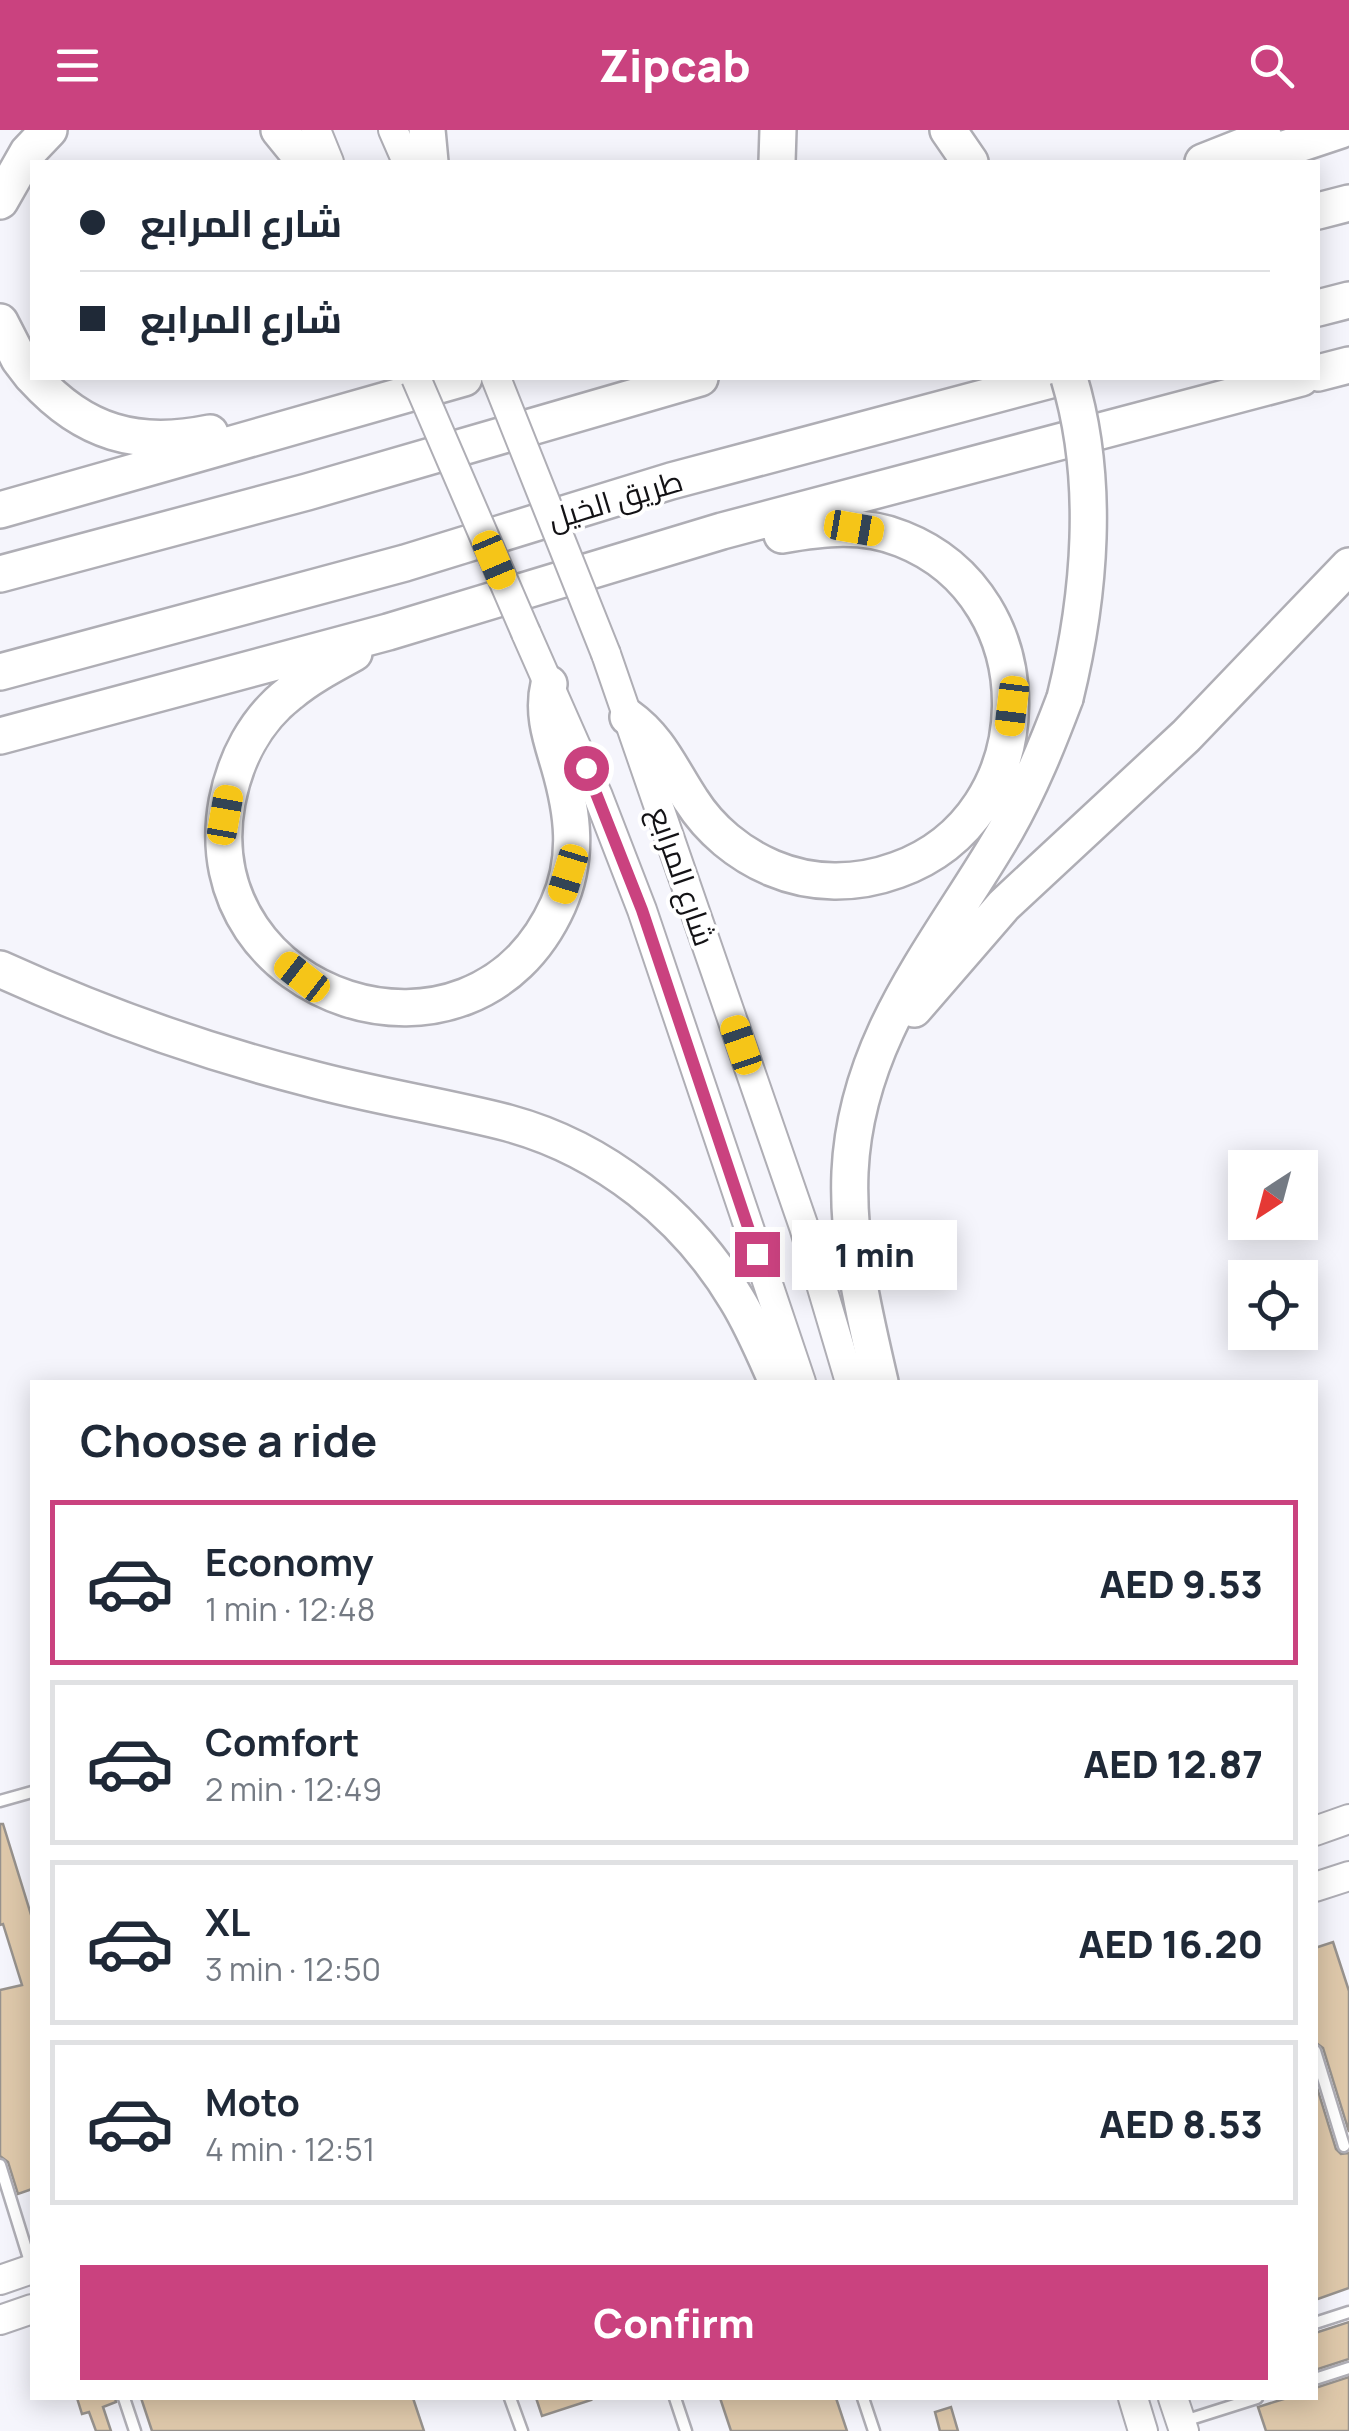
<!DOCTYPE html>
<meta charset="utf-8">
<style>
:root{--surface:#fff;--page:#f2f2f3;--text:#1f2937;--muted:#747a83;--line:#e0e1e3;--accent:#ca427f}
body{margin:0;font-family:Manrope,Cairo,sans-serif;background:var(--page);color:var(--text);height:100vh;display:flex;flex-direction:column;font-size:38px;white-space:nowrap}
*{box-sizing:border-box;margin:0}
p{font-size:32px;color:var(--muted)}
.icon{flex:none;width:55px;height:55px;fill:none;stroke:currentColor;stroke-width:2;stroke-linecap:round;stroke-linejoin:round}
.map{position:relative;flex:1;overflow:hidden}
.drawer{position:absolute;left:30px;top:1250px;width:1288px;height:1020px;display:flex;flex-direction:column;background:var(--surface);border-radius:0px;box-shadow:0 5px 25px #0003}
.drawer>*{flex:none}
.hud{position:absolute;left:30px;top:30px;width:1290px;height:220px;border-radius:0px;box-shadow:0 5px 25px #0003;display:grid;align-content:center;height:220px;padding:0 50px;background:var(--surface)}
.needle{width:65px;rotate:216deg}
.tools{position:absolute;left:1228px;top:1020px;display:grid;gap:20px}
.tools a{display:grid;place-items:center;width:90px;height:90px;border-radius:0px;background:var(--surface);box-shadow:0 5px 25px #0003;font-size:50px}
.end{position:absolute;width:45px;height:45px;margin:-22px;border:12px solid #ca427f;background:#fff;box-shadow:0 0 0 5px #fff}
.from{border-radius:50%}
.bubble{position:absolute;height:70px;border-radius:0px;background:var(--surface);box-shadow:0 5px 25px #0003;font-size:32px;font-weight:800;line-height:70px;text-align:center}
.car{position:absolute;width:30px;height:60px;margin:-30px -15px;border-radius:12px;box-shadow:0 0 8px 2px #0007;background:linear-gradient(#f5c518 24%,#345 0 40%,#f5c518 0 76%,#345 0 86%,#f5c518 0)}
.hud b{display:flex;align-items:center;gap:35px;height:95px;font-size:38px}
.hud b+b{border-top:2px solid var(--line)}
.hud i{width:25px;height:25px;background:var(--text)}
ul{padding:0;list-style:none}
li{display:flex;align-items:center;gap:30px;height:165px;margin:0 20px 15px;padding:0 30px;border:5px solid var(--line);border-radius:0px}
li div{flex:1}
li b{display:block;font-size:38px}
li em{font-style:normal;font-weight:800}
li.selected{border-color:var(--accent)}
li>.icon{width:90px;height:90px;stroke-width:1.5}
h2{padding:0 50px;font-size:45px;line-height:120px}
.button{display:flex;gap:20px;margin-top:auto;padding:20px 50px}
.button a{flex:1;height:115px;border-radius:0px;background:var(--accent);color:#fff;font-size:40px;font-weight:800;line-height:115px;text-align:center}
header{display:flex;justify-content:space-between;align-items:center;height:130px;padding:0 50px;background:var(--accent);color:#fff;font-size:45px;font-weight:800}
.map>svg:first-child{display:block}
</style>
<header><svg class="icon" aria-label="menu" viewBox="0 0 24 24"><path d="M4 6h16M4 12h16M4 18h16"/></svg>Zipcab<svg class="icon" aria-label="search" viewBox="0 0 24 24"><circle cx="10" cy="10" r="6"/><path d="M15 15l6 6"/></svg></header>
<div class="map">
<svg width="1349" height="2301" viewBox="0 0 1349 2301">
<rect width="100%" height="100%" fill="#f5f5fc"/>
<path fill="#dec8aa" stroke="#97928d" stroke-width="2.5" d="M0 1694H3L32 1788V2059L18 2064 8 2032 0 2026V1860L22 1855 3 1794 0 1795Z
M1333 1812 1349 1861V2002L1323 1918 1315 1912V1818Z
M1315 1951 1336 2019 1341 2024 1349 2023V2158L1315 2170Z
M1349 2192V2229L1315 2240V2203Z
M1349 2247V2301H1266L1258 2277 1287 2268H1315V2258Z
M77 2268H115L116 2272 103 2277 111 2301H96L89 2282 82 2284Z
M141 2268H413L424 2301H152Z
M536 2268H590L591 2270 542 2286Z
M720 2268H836L847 2301H731Z
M951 2277 958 2301H940L935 2282Z"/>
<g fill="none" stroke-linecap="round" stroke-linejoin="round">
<g stroke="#afaeb5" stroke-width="15">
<path id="lane" d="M0 1671 32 1662
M1315 1921 1344 2016
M0 2035 32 2138
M1315 2193 1349 2182
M1315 2249 1349 2238
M124 2268 135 2301
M510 2268 522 2301
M675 2268 686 2301
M863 2268 874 2301
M1181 2292 1257 2268"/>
</g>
<g stroke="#afaeb5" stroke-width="32">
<path id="secondary" d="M316 0 329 32
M393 0 407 32
M526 503 598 666 642 780 801 1252
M606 524 804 1097 850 1252
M1315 1701 1349 1689
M1315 1757 1349 1746
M0 2150 32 2139
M0 2190 32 2179
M1133 2268 1143 2301
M1173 2268 1184 2301"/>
</g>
<g stroke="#afaeb5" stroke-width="40">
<path id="highway" d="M279 0 305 32
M427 0 430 32
M948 0 970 32
M777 32 778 0
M1203 32 1264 8
M1245 32 1341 0
M0 71 28 22 49 0
M1318 81 1349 73
M1318 178 1349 170
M0 192 19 229 32 246
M1318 243 1349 235
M34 248C84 303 137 318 210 303
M0 380 464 248
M0 444 307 362 700 248
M354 523C332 535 309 547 290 563 255 590 235 630 227 672 191 870 473 964 558 775 579 728 573 683 559 635 551 608 542 583 549 554
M0 542 405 433 671 351 1058 248
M628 587C659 609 671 640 691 670 710 700 739 724 772 738 812 755 856 755 897 740 1046 687 1049 467 902 409 862 393 823 398 782 405
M0 606 388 502 722 401 1301 248
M0 839C99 884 202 921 308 948 374 966 442 976 508 993 604 1019 687 1086 737 1170 753 1196 765 1225 777 1252
M914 879 1004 775 1186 606 1349 436
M880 1252C864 1183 847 1114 850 1042 856 906 941 812 1006 700 1030 658 1048 613 1065 568"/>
</g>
<use href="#lane" stroke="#fff" stroke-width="10"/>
<use href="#secondary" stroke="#fff" stroke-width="28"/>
<use href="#highway" stroke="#fff" stroke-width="35"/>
<g stroke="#afaeb5" stroke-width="32" stroke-linecap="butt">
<path id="secondary-bridge" d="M416 248 526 503
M496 248 606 524"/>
</g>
<g stroke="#afaeb5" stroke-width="40" stroke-linecap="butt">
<path id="highway-bridge" d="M1065 568C1090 466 1100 350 1069 248"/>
</g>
<use href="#secondary-bridge" stroke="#fff" stroke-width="28"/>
<use href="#highway-bridge" stroke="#fff" stroke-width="35"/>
</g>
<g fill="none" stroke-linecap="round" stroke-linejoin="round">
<path stroke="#ca427f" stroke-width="12" d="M586 638 642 780 757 1124"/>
</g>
<g text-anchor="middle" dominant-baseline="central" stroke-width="8" stroke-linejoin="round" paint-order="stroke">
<g font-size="30" fill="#131215" stroke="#fff">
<text transform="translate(615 369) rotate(-17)">طريق الخيل</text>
<text transform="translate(683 746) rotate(71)">شارع المرابع</text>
</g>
</g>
</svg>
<div class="tools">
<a><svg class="needle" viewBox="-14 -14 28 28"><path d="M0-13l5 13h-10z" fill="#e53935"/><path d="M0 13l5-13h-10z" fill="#747a83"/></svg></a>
<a><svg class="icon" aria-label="locate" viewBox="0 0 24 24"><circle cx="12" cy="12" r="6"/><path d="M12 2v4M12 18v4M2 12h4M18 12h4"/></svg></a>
</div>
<i class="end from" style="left:586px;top:638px"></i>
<i class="end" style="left:757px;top:1124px"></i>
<div class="bubble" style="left:792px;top:1090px;width:165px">1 min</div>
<i class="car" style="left:854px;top:398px;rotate:100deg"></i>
<i class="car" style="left:494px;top:430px;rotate:157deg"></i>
<i class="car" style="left:1012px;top:576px;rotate:187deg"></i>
<i class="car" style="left:225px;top:685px;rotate:10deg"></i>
<i class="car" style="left:568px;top:744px;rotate:197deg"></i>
<i class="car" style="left:302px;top:847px;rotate:308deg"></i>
<i class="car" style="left:741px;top:915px;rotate:341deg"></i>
<div class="hud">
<b><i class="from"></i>شارع المرابع</b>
<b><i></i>شارع المرابع</b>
</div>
<section class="drawer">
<h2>Choose a ride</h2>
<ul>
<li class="selected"><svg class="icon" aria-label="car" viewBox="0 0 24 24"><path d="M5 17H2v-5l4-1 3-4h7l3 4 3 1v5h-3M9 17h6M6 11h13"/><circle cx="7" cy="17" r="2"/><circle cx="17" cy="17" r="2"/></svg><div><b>Economy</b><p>1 min · 12:48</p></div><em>AED 9.53</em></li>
<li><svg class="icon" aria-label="car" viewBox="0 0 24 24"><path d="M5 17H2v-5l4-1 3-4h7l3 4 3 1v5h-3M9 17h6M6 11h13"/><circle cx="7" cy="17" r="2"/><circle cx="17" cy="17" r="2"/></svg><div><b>Comfort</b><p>2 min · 12:49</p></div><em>AED 12.87</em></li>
<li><svg class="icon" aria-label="car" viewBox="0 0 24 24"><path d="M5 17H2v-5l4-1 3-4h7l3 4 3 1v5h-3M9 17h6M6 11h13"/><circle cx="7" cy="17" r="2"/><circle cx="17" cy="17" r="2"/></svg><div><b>XL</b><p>3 min · 12:50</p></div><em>AED 16.20</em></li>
<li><svg class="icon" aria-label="car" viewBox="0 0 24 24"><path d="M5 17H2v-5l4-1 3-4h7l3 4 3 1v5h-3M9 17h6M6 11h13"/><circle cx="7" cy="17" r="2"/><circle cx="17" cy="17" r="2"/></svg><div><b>Moto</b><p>4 min · 12:51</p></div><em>AED 8.53</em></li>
</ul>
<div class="button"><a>Confirm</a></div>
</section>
</div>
